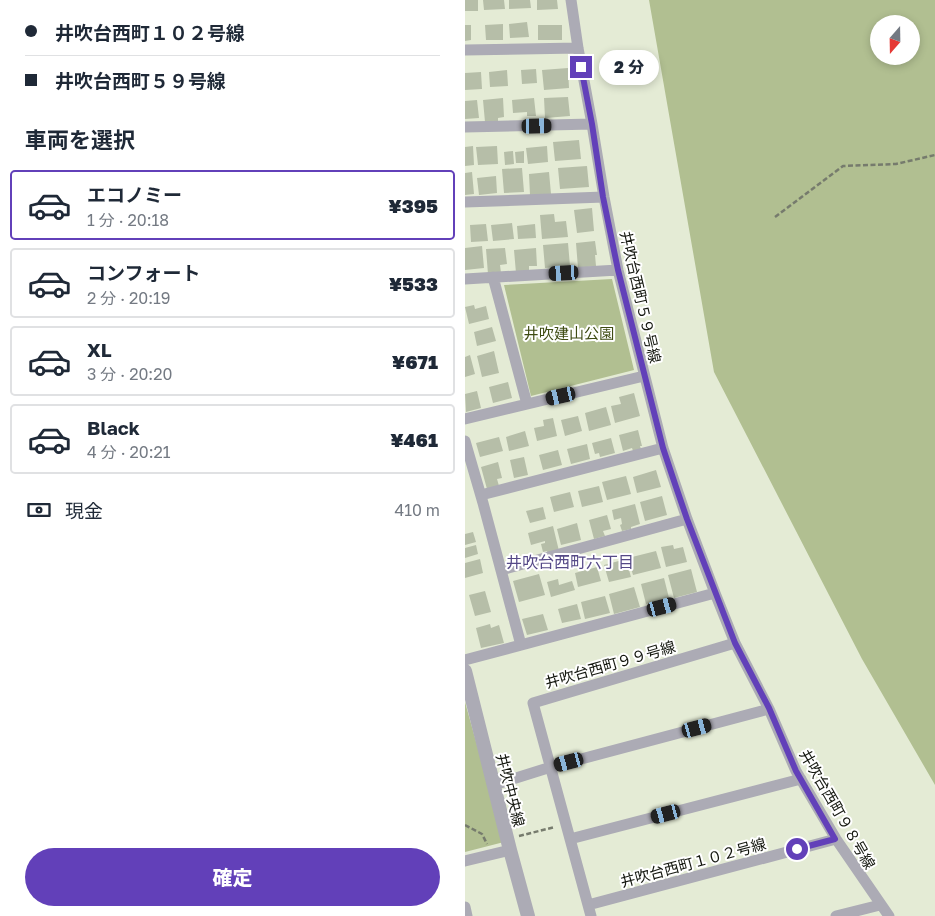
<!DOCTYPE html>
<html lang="ja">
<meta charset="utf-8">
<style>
:root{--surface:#fff;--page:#f6f6f7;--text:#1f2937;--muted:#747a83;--line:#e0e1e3;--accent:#6240b9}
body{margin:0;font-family:"Golos Text","Noto Sans JP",sans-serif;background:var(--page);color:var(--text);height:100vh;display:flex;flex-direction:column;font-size:19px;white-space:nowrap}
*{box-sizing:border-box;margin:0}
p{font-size:16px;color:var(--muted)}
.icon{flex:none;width:28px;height:28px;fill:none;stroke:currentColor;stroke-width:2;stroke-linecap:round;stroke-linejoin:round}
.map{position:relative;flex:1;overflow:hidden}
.sheet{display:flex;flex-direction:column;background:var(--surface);width:465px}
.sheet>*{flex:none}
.hud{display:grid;align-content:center;height:110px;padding:0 25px;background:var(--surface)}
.needle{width:32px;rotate:200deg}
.fabs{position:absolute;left:405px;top:15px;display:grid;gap:10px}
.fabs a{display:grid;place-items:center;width:50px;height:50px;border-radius:50%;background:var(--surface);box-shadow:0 2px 8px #0003;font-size:25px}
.end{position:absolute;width:22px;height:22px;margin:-11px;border:6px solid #6240b9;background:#fff;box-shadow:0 0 0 2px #fff}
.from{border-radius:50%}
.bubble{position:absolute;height:35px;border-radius:18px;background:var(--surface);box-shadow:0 2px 8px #0003;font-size:16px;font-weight:800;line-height:35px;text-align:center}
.car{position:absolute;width:15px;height:30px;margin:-15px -8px;border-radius:6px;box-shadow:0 0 4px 1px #0007;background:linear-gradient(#222 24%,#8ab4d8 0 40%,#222 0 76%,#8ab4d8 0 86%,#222 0)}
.hud b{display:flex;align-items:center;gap:18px;height:48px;font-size:19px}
.hud b+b{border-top:1px solid var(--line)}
.hud i{width:12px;height:12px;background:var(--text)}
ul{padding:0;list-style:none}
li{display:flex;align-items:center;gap:15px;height:70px;margin:0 10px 8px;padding:0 15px;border:2px solid var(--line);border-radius:5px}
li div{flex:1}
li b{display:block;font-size:19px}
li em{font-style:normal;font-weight:800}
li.selected{border-color:var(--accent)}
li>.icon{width:45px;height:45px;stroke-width:1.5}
h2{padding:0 25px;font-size:22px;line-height:60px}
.pay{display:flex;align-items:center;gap:12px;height:55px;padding:0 25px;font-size:19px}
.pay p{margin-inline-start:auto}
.cta{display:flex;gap:10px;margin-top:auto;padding:10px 25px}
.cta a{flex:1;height:58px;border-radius:30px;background:var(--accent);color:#fff;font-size:20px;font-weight:800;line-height:58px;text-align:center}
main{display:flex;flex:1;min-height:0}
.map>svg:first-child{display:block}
</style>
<main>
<section class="sheet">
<div class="hud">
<b><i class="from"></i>井吹台西町１０２号線</b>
<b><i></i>井吹台西町５９号線</b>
</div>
<h2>車両を選択</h2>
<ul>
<li class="selected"><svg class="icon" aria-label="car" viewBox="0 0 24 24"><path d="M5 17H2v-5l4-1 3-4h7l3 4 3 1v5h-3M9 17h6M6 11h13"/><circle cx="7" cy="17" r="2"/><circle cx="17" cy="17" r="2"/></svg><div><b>エコノミー</b><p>1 分 · 20:18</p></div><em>¥395</em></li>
<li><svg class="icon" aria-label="car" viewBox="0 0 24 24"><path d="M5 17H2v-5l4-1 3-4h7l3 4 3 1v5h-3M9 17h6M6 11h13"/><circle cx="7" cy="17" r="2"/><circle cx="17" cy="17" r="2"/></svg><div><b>コンフォート</b><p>2 分 · 20:19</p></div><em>¥533</em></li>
<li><svg class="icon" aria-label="car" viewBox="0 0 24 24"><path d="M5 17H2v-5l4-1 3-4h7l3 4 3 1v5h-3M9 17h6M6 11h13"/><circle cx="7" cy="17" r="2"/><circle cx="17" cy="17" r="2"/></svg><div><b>XL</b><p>3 分 · 20:20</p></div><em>¥671</em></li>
<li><svg class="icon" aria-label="car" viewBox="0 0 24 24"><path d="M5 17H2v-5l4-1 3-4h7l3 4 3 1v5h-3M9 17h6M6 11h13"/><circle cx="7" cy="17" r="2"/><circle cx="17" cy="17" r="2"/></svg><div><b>Black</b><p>4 分 · 20:21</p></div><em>¥461</em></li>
</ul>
<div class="pay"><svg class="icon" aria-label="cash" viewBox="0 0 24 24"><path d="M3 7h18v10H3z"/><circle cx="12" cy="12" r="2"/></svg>現金<p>410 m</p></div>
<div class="cta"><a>確定</a></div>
</section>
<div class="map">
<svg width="470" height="916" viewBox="0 0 470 916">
<rect width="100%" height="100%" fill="#e4ebd5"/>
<path fill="#b1bf91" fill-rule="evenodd" d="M184 0H470V785L397 659 249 372ZM414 24H446V56H414Z
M147 279 169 370 66 396 39 285Z
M0 702 39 842 0 852Z"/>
<path fill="#b6bea8" d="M0 0H13V11H0Z
M18 0H39L40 9 19 10Z
M44 0H65L66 8 44 9Z
M72 0H92L93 9 72 10Z
M62 22 64 37 45 38 44 24Z
M38 24V40H21L20 25Z
M0 25H6V40L0 41Z
M73 25H97V40H73Z
M103 68 104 88 79 90 77 70Z
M71 69 72 83 57 84 56 70Z
M42 70 43 86 25 87 24 72Z
M16 72 17 89 0 90V73Z
M103 97 105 116 80 118 79 98Z
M38 98 39 117 33 118V121L20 122 18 100Z
M69 98 71 116H62V112L48 113 47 100Z
M12 100 14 118 0 119V101Z
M114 140 116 159 90 161 88 142Z
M8 146 9 165 0 166V147Z
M32 146 33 164 13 165 11 147Z
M82 146 83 162 63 164 61 148Z
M48 151 49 164 40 165 39 152Z
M59 151V163H51L50 152Z
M122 166 124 187 95 189 93 168Z
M57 168 59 192 39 193 37 169Z
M7 172 9 194 0 195V173Z
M84 172 86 194 65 195 64 174Z
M31 176 32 193 14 195 12 178Z
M127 208 129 231 112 233 109 210Z
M89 214 90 222 101 221 103 237 77 239 75 215Z
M47 223 49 239 28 241 26 225Z
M21 224 23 241 6 242 5 225Z
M70 224 71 238 53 239 52 226Z
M130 241 132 255H130L131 266 113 268 111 243Z
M103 243 105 266 80 268 78 245Z
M17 246 19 268 0 270V248Z
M40 248 42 264 35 265 36 273 23 274 21 249Z
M71 248 72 266H64V272L51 273 49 250Z
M9 305 10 309 21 306 24 319 4 324 0 307Z
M27 327 31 341 12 346 9 332Z
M29 351 34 373 17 377 12 356Z
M5 355 10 374 0 377V357Z
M43 382 47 398 28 403 24 387Z
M12 391 16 408 1 412 0 394Z
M169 393 175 416 150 423 146 406 156 404 154 397Z
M141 407 146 425 124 431 120 413Z
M113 416 117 431 100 436 96 420Z
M88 418 92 436 72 441 69 428 79 426 78 420Z
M173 430 177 446H175L176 449 168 451 167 448 158 451 154 435Z
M60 431 64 446 44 451 41 437Z
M34 437 38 451 15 457 11 443Z
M146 438 150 453 135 457 134 453 130 454 127 443Z
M122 444 125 459 106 464 102 449Z
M93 450 97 465 78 470 74 455Z
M59 457 63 475 49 478 45 460Z
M33 462 37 478 32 479 34 486 22 489 16 467Z
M191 470 196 487 172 493 168 477Z
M161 476 166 494 142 500 137 482Z
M134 486 138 502 117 507 113 491Z
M105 492 109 507 89 512 85 497Z
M197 496 202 515 180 521 175 502Z
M170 504 175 524 166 527V529L157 531 155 525 157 524 156 518 149 520 147 510Z
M78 507 81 519 65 523 61 511Z
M142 515 146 529 138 531 140 536 129 539 124 520Z
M112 523 116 540 96 545 92 529Z
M88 526 94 551 83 554 82 551 78 552 76 544 80 543V541L66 545 63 533Z
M8 532 11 542 0 545V534Z
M11 545 13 554 0 558V548Z
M208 545 209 549 218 547 222 562 201 567 196 547Z
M191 551 196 568 168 575 163 558Z
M15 559 18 573 0 578V563Z
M161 559 166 577 144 582 139 565Z
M132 567 136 581 113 587 110 573Z
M226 569 232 592 209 598 203 575Z
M74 574 80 595 54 602 48 581Z
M199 578 204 598 181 604 176 584Z
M93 579 94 585 107 581 110 590 86 597 82 582Z
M169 587 175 607 149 614 144 594Z
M20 591 26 612 10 616 4 595Z
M140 596 145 613 120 619 116 602Z
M112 604 116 619 97 623 93 609Z
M78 614 83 630 62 635 57 619Z
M25 624 26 628 34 625 39 643 16 648 11 628Z"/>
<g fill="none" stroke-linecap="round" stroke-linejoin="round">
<path stroke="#767b6d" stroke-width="2.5" stroke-dasharray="5 2.5" stroke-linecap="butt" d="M310 217 378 166 431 164 470 155
M0 825 17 834 22 844
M54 836 90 827"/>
<path stroke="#acabb5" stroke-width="11" d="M106 0 113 48 127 124 139 197 153 270 198 448 222 519 250 593
M0 50 113 48
M0 127 127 124
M0 202 139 197
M28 277 62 404
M0 279 153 270
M0 419 179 376
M0 441 18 503 56 645
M16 495 198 448
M36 570 222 519
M0 660 250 593 270 643 304 709 331 771 371 839 424 916
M29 785 86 767 304 709
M105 839 336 779
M0 861 45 850
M123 905 371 839
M0 907 2 916
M126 916 68 703 270 643
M371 916 415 905"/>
<path stroke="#acabb5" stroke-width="14" d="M0 671 45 850 63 916"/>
</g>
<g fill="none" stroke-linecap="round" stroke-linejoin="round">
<path stroke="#6240b9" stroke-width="6" d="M116 67 127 124 138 197 153 270 198 448 210 484 222 519 270 643 304 708 331 771 370 839 332 849"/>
</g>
<g text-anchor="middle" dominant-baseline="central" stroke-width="4" stroke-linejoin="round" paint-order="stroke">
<g font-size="15" fill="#14170f" stroke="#fff">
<text transform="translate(176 297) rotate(77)">井吹台西町５９号線</text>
<text transform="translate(145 664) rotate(-16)">井吹台西町９９号線</text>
<text transform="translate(46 790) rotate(76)">井吹中央線</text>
<text transform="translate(373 809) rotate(60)">井吹台西町９８号線</text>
<text transform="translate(228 862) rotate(-15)">井吹台西町１０２号線</text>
</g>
<g font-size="15" fill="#3e4b12" stroke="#fff">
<text x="104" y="333">井吹建山公園</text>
</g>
<g font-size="16" fill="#554987" stroke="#fff">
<text x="105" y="562">井吹台西町六丁目</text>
</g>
</g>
</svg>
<div class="fabs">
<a><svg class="needle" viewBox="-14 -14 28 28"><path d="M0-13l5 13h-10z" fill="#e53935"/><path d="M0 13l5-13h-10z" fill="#747a83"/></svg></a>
</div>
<i class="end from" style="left:332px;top:849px"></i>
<i class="end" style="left:116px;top:67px"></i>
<div class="bubble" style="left:134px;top:50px;width:60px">2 分</div>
<i class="car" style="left:72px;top:126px;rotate:89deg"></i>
<i class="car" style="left:99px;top:273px;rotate:267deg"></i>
<i class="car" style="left:96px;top:396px;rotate:257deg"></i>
<i class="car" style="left:197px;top:607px;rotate:75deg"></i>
<i class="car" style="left:232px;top:728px;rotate:75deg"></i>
<i class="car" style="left:104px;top:762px;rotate:255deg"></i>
<i class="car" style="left:201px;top:814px;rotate:255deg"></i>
</div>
</main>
